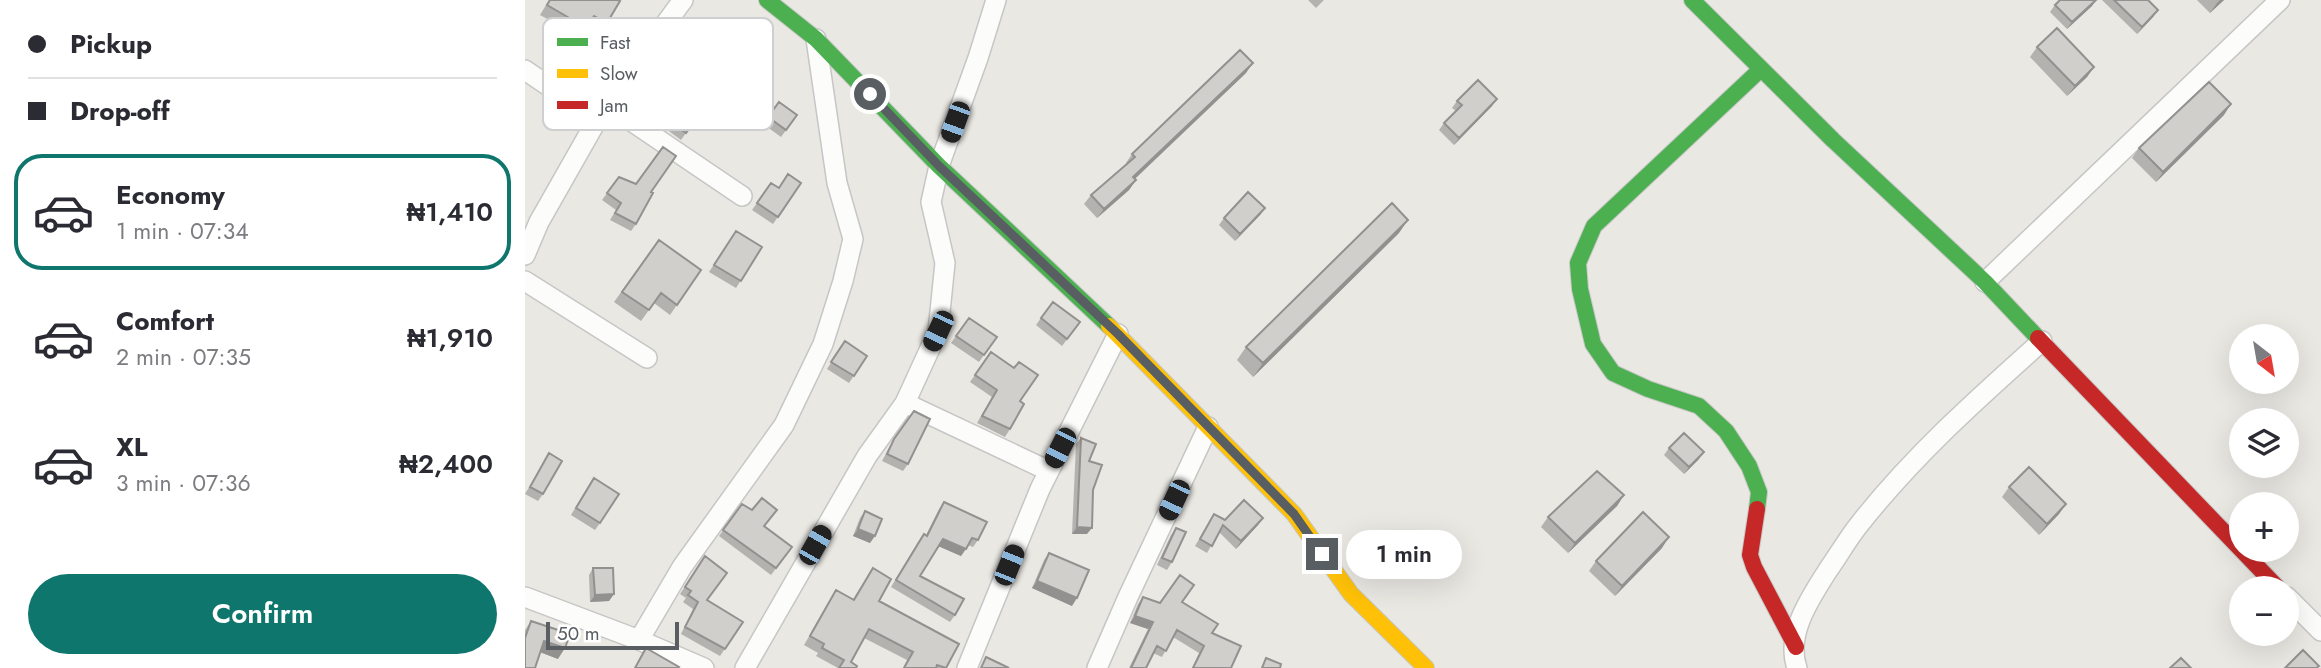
<!DOCTYPE html>
<meta charset="utf-8">
<style>
:root{--surface:#fff;--page:#f7f7f7;--text:#2b2b33;--muted:#7c7c81;--line:#e1e1e2;--accent:#0f766e}
body{margin:0;font-family:Jost,sans-serif;background:var(--page);color:var(--text);height:100vh;display:flex;flex-direction:column;font-size:26px;white-space:nowrap}
*{box-sizing:border-box;margin:0}
p{font-size:23px;color:var(--muted)}
.icon{flex:none;width:38px;height:38px;fill:none;stroke:currentColor;stroke-width:2;stroke-linecap:round;stroke-linejoin:round}
.map{position:relative;flex:1;overflow:hidden}
.panel{display:flex;flex-direction:column;background:var(--surface);width:525px}
.panel>*{flex:none}
.guide{display:grid;align-content:center;height:154px;padding:0 28px;background:var(--surface)}
.needle{width:46px;rotate:149deg}
.controls{position:absolute;left:1704px;top:324px;display:grid;gap:14px}
.controls a{display:grid;place-items:center;width:70px;height:70px;border-radius:50%;background:var(--surface);box-shadow:0 7px 28px #0002;font-size:35px}
.scale{position:absolute;left:21px;bottom:18px;width:133px;box-sizing:border-box;padding-left:7px;border:4px solid #595e62;border-top:0;font-size:19px;line-height:24px;white-space:nowrap;color:#595e62;-webkit-text-stroke:5px #fff;paint-order:stroke}
.end{position:absolute;width:32px;height:32px;margin:-16px;border:9px solid #595e62;background:#fff;box-shadow:0 0 0 4px #fff}
.from{border-radius:50%}
.bubble{position:absolute;height:49px;border-radius:24px;background:var(--surface);box-shadow:0 7px 28px #0002;font-size:23px;font-weight:600;line-height:49px;text-align:center}
.car{position:absolute;width:21px;height:42px;margin:-21px -10px;border-radius:9px;box-shadow:0 0 5px 2px #0007;background:linear-gradient(#222 24%,#8ab4d8 0 40%,#222 0 76%,#8ab4d8 0 86%,#222 0)}
.guide b{display:flex;align-items:center;gap:24px;height:66px;font-size:26px}
.guide b+b{border-top:2px solid var(--line)}
.guide i{width:18px;height:18px;background:var(--text)}
ul{padding:0;list-style:none}
li{display:flex;align-items:center;gap:21px;height:116px;margin:0 14px 10px;padding:0 14px;border:4px solid transparent;border-radius:28px}
li div{flex:1}
li b{display:block;font-size:26px}
li em{font-style:normal;font-weight:600}
li.current{border-color:var(--accent)}
li>.icon{width:63px;height:63px;stroke-width:1.5}
.primary-button{display:flex;gap:14px;margin-top:auto;padding:14px 28px}
.primary-button a{flex:1;height:80px;border-radius:42px;background:var(--accent);color:#fff;font-size:28px;font-weight:600;line-height:80px;text-align:center}
main{display:flex;flex:1;min-height:0}
.map>svg:first-child{display:block}
</style>
<main>
<section class="panel">
<div class="guide">
<b><i class="from"></i>Pickup</b>
<b><i></i>Drop-off</b>
</div>
<ul>
<li class="current"><svg class="icon" aria-label="car" viewBox="0 0 24 24"><path d="M5 17H2v-5l4-1 3-4h7l3 4 3 1v5h-3M9 17h6M6 11h13"/><circle cx="7" cy="17" r="2"/><circle cx="17" cy="17" r="2"/></svg><div><b>Economy</b><p>1 min · 07:34</p></div><em>₦1,410</em></li>
<li><svg class="icon" aria-label="car" viewBox="0 0 24 24"><path d="M5 17H2v-5l4-1 3-4h7l3 4 3 1v5h-3M9 17h6M6 11h13"/><circle cx="7" cy="17" r="2"/><circle cx="17" cy="17" r="2"/></svg><div><b>Comfort</b><p>2 min · 07:35</p></div><em>₦1,910</em></li>
<li><svg class="icon" aria-label="car" viewBox="0 0 24 24"><path d="M5 17H2v-5l4-1 3-4h7l3 4 3 1v5h-3M9 17h6M6 11h13"/><circle cx="7" cy="17" r="2"/><circle cx="17" cy="17" r="2"/></svg><div><b>XL</b><p>3 min · 07:36</p></div><em>₦2,400</em></li>
</ul>
<div class="primary-button"><a>Confirm</a></div>
</section>
<div class="map">
<svg width="1796" height="668" viewBox="0 0 1796 668">
<rect width="100%" height="100%" fill="#eae8e3"/>
<g fill="none" stroke-linecap="round" stroke-linejoin="round">
<g stroke="#c6c6c6" stroke-width="22">
<path id="street" d="M0 70 72 119
M81 104 217 196
M0 255 14 222 81 104 158 0
M0 281 122 358
M1460 282 1755 0
M380 403 524 471
M0 597 114 640 179 668
M1762 597 1796 631
M114 640 157 567 259 425 298 344 318 281 328 239 312 183 291 39
M220 668 342 456 380 403 413 331 420 263 406 202 414 166 453 58 471 0
M442 668 515 489 593 334
M572 668 603 597 683 427
M1272 668C1260 634 1286 597 1303 570 1313 556 1322 540 1333 526 1387 457 1452 399 1517 341"/>
</g>
<g stroke="#c7c7c7" stroke-width="18">
<path id="fast" d="M242 0 291 39 414 166 584 326
M1167 0 1308 140 1460 282 1513 338
M1232 509 1234 492 1224 466 1201 431 1174 406 1123 389 1088 373 1068 344 1055 289 1053 263 1069 226 1236 69"/>
</g>
<g stroke="#c7c7c7" stroke-width="18">
<path id="slow" d="M584 326 769 514 826 594 901 668"/>
</g>
<g stroke="#c7c7c7" stroke-width="18">
<path id="jam" d="M1513 338 1753 588
M1232 509 1225 555 1229 567 1271 647"/>
</g>
<use href="#street" stroke="#fcfcfb" stroke-width="19"/>
<use href="#fast" stroke="#4caf50" stroke-width="16"/>
<use href="#slow" stroke="#ffc107" stroke-width="16"/>
<use href="#jam" stroke="#c62828" stroke-width="16"/>
</g>
<path fill="#b3b2af" d="M24 0H92L82 23 76 32 63 26 58 32 50 27 46 32 15 15Z
M783 0H799L791 8Z
M1571 0 1567 6 1542 29 1525 12 1530 5Z
M1577 0H1623L1633 10 1628 17 1612 34Z
M1672 0H1699L1685 13Z
M1512 47 1569 67 1562 77 1542 96 1505 57Z
M721 73 610 179 611 180 604 190 572 218 559 204 566 195 602 164 601 163 607 154Z
M155 92 178 109 156 140 133 123Z
M932 101 967 106 929 145 914 130 919 123 931 111 927 108Z
M254 102 272 115 256 137 238 124Z
M1699 115 1631 182 1607 158 1614 148Z
M94 177 126 192 111 224 106 231 85 220 91 210 77 200Z
M246 183 254 188 276 183 248 224 227 210Z
M740 208 735 215 710 241 694 225 699 218Z
M211 231 237 247 211 288 184 272Z
M874 233 728 377 712 360 721 347Z
M134 240 176 270 145 315 129 303 116 321 89 302Z
M444 318 472 337 454 362 426 343Z
M516 318 555 322 537 346 511 325Z
M320 341 342 356 324 383 302 369Z
M466 352 495 401 485 429 480 437 452 423 467 397 445 382Z
M389 411 383 464 378 471 357 461 365 446Z
M556 438 564 461 568 490 562 534H547L551 444Z
M1144 448 1174 459 1159 474 1139 455Z
M24 453 18 494 13 501 0 494Z
M64 485 75 523 70 530 46 515Z
M1484 487 1541 504 1534 514 1514 535 1477 497Z
M1099 495 1092 506 1043 553 1016 527 1023 517Z
M419 502 453 540 448 547 443 545 436 556 413 546 395 576 430 615 425 622 366 587 394 541 401 535 414 509Z
M217 504 239 526 267 547 246 575 194 536Z
M340 511 345 543 328 536 335 518Z
M689 514 700 520 733 525 711 549 694 532 682 553 670 546Z
M651 528 647 562 642 570 632 565 646 535Z
M1137 548 1090 596 1064 571 1071 561Z
M524 553 547 606 507 588 519 560Z
M180 556 182 600 218 622 195 656 156 634 168 609 158 602 161 598 155 594Z
M68 568 89 594 84 601 65 602 64 575Z
M348 568 354 601 421 668H378L382 660 339 638 326 662 331 668H313L291 656 293 653 279 645 311 590 328 599Z
M618 597 635 603 657 602 687 633 706 668H667L674 653 648 637 637 657 628 653 621 668H604L623 629 605 623 613 604Z
M6 621 33 659 15 652 0 668V630Z"/>
<path fill="#92918f" d="M1571 0 1567 6 1542 29 1547 22Z
M1695 0H1699L1685 13 1692 3Z
M1633 10 1628 17 1612 34 1617 27Z
M728 63 721 73 601 187 608 177Z
M1569 67 1562 77 1542 96 1550 86Z
M972 99 967 106 929 145 934 138Z
M1706 104 1699 115 1631 182 1638 172Z
M611 180 604 190 572 218 579 209Z
M740 208 735 215 710 241 715 234Z
M883 220 874 233 728 377 738 363Z
M1179 452 1174 459 1159 474 1164 467Z
M1099 495 1092 506 1043 553 1050 543Z
M1541 504 1534 514 1514 535 1522 524Z
M738 518 733 525 711 549 716 541Z
M552 527 567 528 562 534H547Z
M333 529 350 536 345 543 328 536Z
M1144 537 1137 548 1090 596 1097 586Z
M418 539 441 549 436 556 413 546Z
M512 581 552 598 547 606 507 588Z
M89 594 84 601 65 602 70 595Z
M610 616 628 622 623 629 605 623Z
M19 641 40 648 33 659 12 651Z"/>
<path fill="#d0cfcc" stroke="#92918f" stroke-width="2" d="M25 0H92L95 1 82 23 69 16 65 23 56 18 53 23 22 5Z
M1535 0H1571L1547 22 1530 5Z
M1589 0H1623L1633 10 1617 27Z
M1532 28 1569 67 1550 86 1512 47Z
M715 50 728 63 608 177 611 180 579 209 566 195 610 157 607 154Z
M953 80 972 99 934 138 919 123 937 105 932 101Z
M1684 82 1706 104 1638 172 1614 148Z
M155 92 178 109 161 133 138 116Z
M254 102 272 115 261 130 243 117Z
M138 147 151 156 126 192 128 193 111 224 90 213 96 203 82 193 94 177 111 184Z
M263 174 276 183 253 217 232 203 246 183 254 188Z
M723 192 740 208 715 234 699 218Z
M867 203 883 220 738 363 721 347Z
M211 231 237 247 216 281 189 265Z
M134 240 176 270 152 305 136 293 124 310 97 292Z
M528 302 555 322 542 339 516 318Z
M444 318 472 337 459 355 431 336Z
M320 341 342 356 329 376 306 362Z
M466 352 489 368 494 362 513 375 495 401 499 404 485 429 457 416 472 390 450 375Z
M389 411 405 419 383 464 362 454 369 439Z
M1159 433 1179 452 1164 467 1144 448Z
M556 438 571 444 564 461 577 465 568 490 567 528 552 527Z
M24 453 37 461 18 494 5 487Z
M1504 467 1541 504 1522 524 1484 487Z
M1072 471 1099 495 1050 543 1023 517Z
M69 478 94 494 75 523 51 508Z
M237 498 252 510 239 526 267 547 251 568 198 530 217 504 227 510Z
M719 500 738 518 716 541 698 525 687 546 675 539 689 514 700 520Z
M419 502 462 522 453 540 447 538 441 549 418 539 395 576 439 599 430 615 371 580 399 534 402 536Z
M340 511 357 519 350 536 333 529Z
M1118 512 1144 537 1097 586 1071 561Z
M651 528 661 532 647 562 637 558Z
M524 553 564 570 552 598 512 581Z
M180 556 202 573 182 600 218 622 200 649 160 627 173 602 163 595 166 591 160 587Z
M68 568H88L89 594 70 595Z
M348 568 366 579 354 601 434 644 421 668 412 665 411 668H379L388 652 344 629 326 662 332 666 331 668H314L319 660 297 648 299 644 285 636 311 590 329 600Z
M655 575 669 585 657 602 693 624 687 633 716 646 706 668H668L679 646 652 630 641 651 632 646 621 668H606L628 622 610 616 618 597 635 603Z
M6 621 45 634 40 648 19 641 10 668H0V638Z
M121 648 154 667 153 668H110Z
M1778 650 1794 666 1791 668H1760Z
M461 657 484 668H456Z
M741 658 756 664 755 668H737Z
M1656 658 1666 668H1645Z"/>
<g fill="none" stroke-linecap="round" stroke-linejoin="round">
<path stroke="#595e62" stroke-width="9" d="M345 94 414 166 593 334 769 514 797 554"/>
</g>
<rect x="18" y="18" width="230" height="112" rx="10" fill="#fff" stroke="#cdcfd0" stroke-width="2"/>
<rect x="32" y="38" width="31" height="8" fill="#4caf50"/>
<rect x="32" y="69" width="31" height="9" fill="#ffc107"/>
<rect x="32" y="101" width="31" height="8" fill="#c62828"/>
<g font-size="19" fill="#595e62">
<text x="75" y="49">Fast</text>
<text x="75" y="80">Slow</text>
<text x="75" y="112">Jam</text>
</g>
</svg>
<div class="controls">
<a><svg class="needle" viewBox="-14 -14 28 28"><path d="M0-13l5 13h-10z" fill="#e53935"/><path d="M0 13l5-13h-10z" fill="#7c7c81"/></svg></a>
<a><svg class="icon" aria-label="layers" viewBox="0 0 24 24"><path d="M12 4l9 5-9 5-9-5zM3 14l9 5 9-5"/></svg></a>
<a>+</a>
<a>−</a>
</div>
<div class="scale">50 m</div>
<i class="end from" style="left:345px;top:94px"></i>
<i class="end" style="left:797px;top:554px"></i>
<div class="bubble" style="left:821px;top:530px;width:116px">1 min</div>
<i class="car" style="left:430px;top:122px;rotate:200deg"></i>
<i class="car" style="left:413px;top:331px;rotate:205deg"></i>
<i class="car" style="left:535px;top:448px;rotate:207deg"></i>
<i class="car" style="left:649px;top:500px;rotate:205deg"></i>
<i class="car" style="left:290px;top:545px;rotate:30deg"></i>
<i class="car" style="left:484px;top:565px;rotate:22deg"></i>
</div>
</main>
